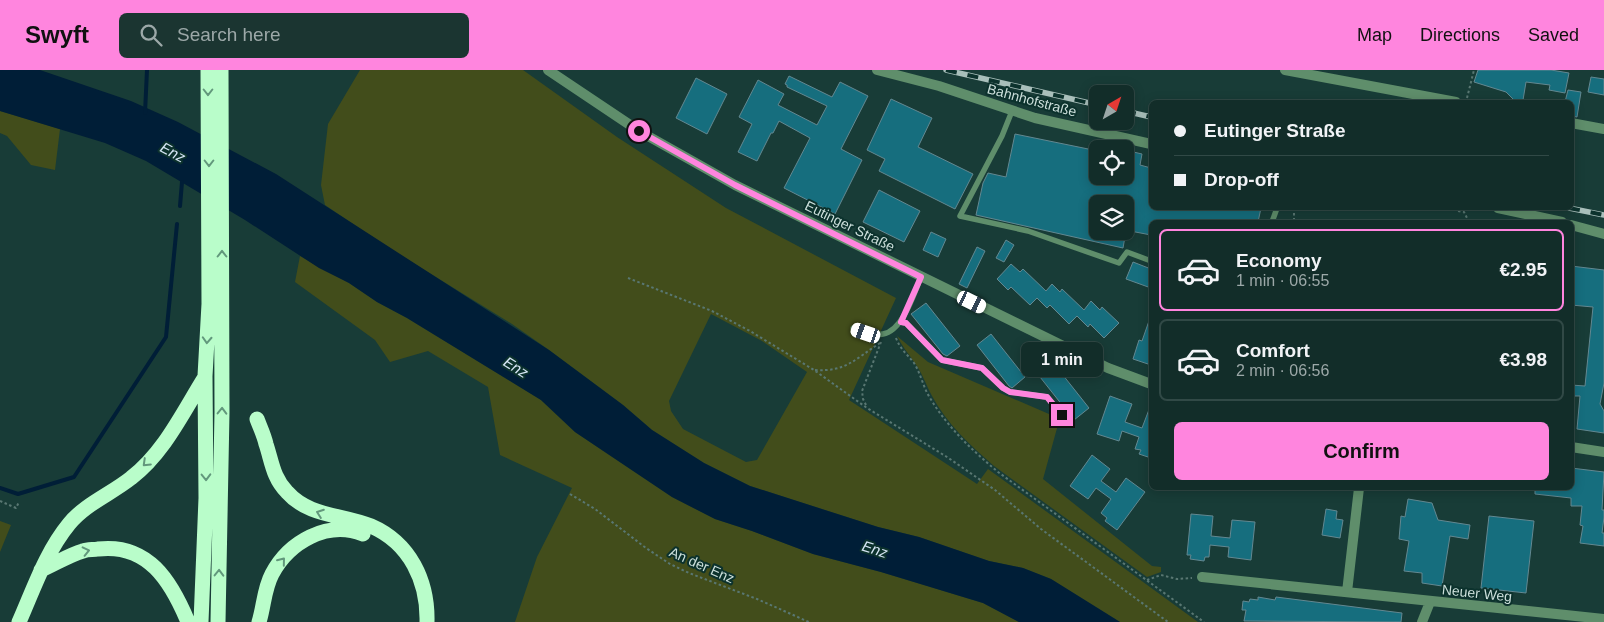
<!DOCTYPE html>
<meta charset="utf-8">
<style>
:root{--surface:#122d29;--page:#1b3531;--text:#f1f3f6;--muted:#9ca8a8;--line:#314946;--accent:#ff85de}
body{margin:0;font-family:Helvetica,sans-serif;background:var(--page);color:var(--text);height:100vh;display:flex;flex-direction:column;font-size:19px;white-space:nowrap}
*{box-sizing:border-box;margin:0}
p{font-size:16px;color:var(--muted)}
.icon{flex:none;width:28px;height:28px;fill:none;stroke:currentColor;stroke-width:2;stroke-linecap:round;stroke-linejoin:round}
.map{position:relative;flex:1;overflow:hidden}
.drawer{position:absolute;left:1149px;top:150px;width:425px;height:270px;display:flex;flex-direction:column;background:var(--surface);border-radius:8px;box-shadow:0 2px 12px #0003,0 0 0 1px var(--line)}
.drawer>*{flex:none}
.hud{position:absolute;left:1149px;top:30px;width:425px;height:110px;border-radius:8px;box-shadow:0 2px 12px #0003,0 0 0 1px var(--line);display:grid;align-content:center;height:110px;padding:0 25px;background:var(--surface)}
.needle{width:32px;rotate:39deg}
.tools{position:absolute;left:1089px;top:15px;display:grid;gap:10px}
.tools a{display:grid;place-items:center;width:45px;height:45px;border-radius:8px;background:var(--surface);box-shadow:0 2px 12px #0003,0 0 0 1px var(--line);font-size:25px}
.end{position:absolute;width:22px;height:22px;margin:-11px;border:6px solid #ff85de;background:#111;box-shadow:0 0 0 2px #111}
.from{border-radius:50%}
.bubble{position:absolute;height:35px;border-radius:8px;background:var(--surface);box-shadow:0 2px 12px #0003,0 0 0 1px var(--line);font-size:16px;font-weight:600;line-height:35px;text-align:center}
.car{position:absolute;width:15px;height:30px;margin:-15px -8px;border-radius:6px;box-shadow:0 0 4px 1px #0007;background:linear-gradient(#fff 24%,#345 0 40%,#fff 0 76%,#345 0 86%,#fff 0)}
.hud b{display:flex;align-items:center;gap:18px;height:48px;font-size:19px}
.hud b+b{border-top:1px solid var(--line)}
.hud i{width:12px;height:12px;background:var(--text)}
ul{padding:9px 0 0;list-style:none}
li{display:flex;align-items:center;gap:15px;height:82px;margin:0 10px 8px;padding:0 15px;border:2px solid var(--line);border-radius:8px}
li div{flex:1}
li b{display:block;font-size:19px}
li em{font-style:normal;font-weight:600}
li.selected{border-color:var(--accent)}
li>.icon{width:45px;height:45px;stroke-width:1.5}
.action{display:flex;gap:10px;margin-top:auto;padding:10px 25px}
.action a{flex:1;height:58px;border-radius:8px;background:var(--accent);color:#111;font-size:20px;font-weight:600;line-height:58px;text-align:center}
header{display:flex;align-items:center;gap:30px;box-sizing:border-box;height:70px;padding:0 25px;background:var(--accent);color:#111}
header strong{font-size:24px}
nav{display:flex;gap:28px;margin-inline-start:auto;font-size:18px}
.search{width:350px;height:45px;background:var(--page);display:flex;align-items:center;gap:12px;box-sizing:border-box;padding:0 18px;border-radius:8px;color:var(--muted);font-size:19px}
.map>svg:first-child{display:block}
</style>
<header>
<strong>Swyft</strong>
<div class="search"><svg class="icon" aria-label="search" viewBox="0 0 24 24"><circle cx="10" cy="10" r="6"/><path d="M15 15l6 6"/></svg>Search here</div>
<nav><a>Map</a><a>Directions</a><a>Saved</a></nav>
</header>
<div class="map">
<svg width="1604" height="552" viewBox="0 0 1604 552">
<rect width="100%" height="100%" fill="#183c37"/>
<path fill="#424d1b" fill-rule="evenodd" d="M360 0H523L617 67 726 138 896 228 849 330 977 414 988 399 1198 552H1120L1051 509 1023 498 989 491 919 467 878 457 750 416 704 393 652 360 623 335 549 280 512 254 384 175 325 135 321 115 328 54ZM711 244 762 271 807 302 757 390 746 392 683 359 671 341 669 331Z
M0 41 60 59 55 100 31 95 7 66 0 63Z
M300 186 349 213 377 232 407 248 541 330 575 362 672 427 715 449 752 461 813 484 881 502 983 533 1019 552H515L537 487 572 418 500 385 488 317 428 281 390 292 375 270 295 212Z
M897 266 928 292 1049 344 1059 351 1043 409 1152 496 1161 497V502L1147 507 994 396C970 375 947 354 932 326 926 315 922 302 914 292 908 283 902 276 897 266Z
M0 451 11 455 0 482Z"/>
<path fill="#001e37" d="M0 0H40L131 31 178 52 276 104 549 280 623 335 652 360 704 393 750 416 878 457 919 467 989 491 1023 498 1051 509 1120 552H1019L983 533 881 502 813 484 752 461 715 449 672 427 575 362 541 330 407 248 377 232 349 213 319 198 245 150 146 91 105 73 0 41Z"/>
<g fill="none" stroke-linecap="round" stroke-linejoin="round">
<path stroke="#001e37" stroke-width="4" d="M145 43 147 0
M180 136 182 112
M0 418 18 424 74 407 166 267 177 154"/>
</g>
<path fill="#166e7e" stroke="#638891" d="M1478 0H1551L1569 3 1565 23 1549 20 1550 15 1526 12 1523 30 1516 32 1506 22 1474 12Z
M789 6 832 27 840 12 868 26 841 79 862 90 835 144 784 118 810 68 779 51 773 63H771L757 91 738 82 752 54 739 47 758 10 784 24 778 35 817 55 827 36 787 17V15L785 14Z
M1591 7 1604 9V25L1588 22Z
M696 8 727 24 707 64 676 48Z
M1568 20 1581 22 1577 47 1571 46V32H1565Z
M891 29 932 48 918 77 973 104 955 139 879 101 885 89 867 80Z
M1015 64 1098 81V106H1125V80L1142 84 1140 95 1151 98V138H1261L1258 152H1151V165L1125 160V134H1098V161H1126L1123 178 976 145 983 113 988 103 1006 107Z
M879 120 920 141 904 172 863 152Z
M931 162 946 169 938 187 923 180Z
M1006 170 1014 175 1004 192 996 188Z
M977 177 985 181 967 218 959 214Z
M1133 192 1151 199V218L1126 209Z
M1011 194 1020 202 1023 199 1046 221 1052 214 1060 222 1062 219 1084 240 1091 231 1100 240 1102 237 1119 253 1104 268 1090 254 1088 257 1077 246 1069 254 1050 235 1047 238 1037 228 1030 235 1011 217 1008 220 997 209Z
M1571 196 1604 200V313L1600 334 1604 341V363L1577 359 1580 326H1571V315L1585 316 1593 237 1571 235Z
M926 233 960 276 947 286 943 284 911 244Z
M1150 248H1151V295L1133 289 1139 270 1142 271Z
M991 264 1025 307 1012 318 1009 316 977 275Z
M1055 295 1089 338 1074 350 1040 307Z
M1110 326 1132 334 1125 352 1142 358 1150 337H1151V388L1139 384 1141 380 1135 379 1139 367 1122 361 1119 371 1097 364Z
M1092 385 1110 399 1101 411 1116 422 1126 408 1145 422 1117 460 1105 451 1107 448 1101 443 1111 429 1096 418 1088 429 1070 416Z
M1571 398 1604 402 1602 440H1604V447L1602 463H1604V476L1580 473 1583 456 1580 455 1582 436H1571V428L1535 424V418H1571Z
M1408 429 1432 433 1438 450 1470 455 1468 469 1450 466 1442 516 1422 513V503L1404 501 1409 471 1399 469 1401 446 1405 447Z
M1326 439 1337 441 1336 449 1343 450 1340 468 1322 465Z
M1191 444 1213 446 1211 466 1230 468 1232 450 1255 452 1251 490 1228 487 1229 477 1210 475 1209 487H1205L1204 491 1190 489 1191 485H1187Z
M1489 446 1534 451 1526 523 1481 518Z
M1258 527 1275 530 1276 527 1402 543 1401 552 1244 551 1246 540H1242L1243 531 1249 532 1250 529 1258 530Z"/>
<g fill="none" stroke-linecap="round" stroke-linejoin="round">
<path stroke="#597772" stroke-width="2" stroke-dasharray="2.5 2.5" stroke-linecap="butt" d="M1467 28 1474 0
M1294 138V152
M1458 141 1464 142 1469 152
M628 208 712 241 750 261 814 300 867 338 947 387 995 420 1041 459 1168 552
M896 268C900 279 907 284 914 293 921 304 923 317 930 328 948 358 972 380 998 402L1204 552
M815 300C846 302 855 289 880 273
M866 335 863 329 862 321 881 272
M570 424 595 439 646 478 670 494 689 503 757 529 809 552
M0 431 16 438 19 432
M1147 510 1161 505 1177 509 1192 508"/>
<path stroke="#5f8e6b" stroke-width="5.5" d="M1012 41 1002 66 960 146 1028 161 1119 193 1127 182 1151 191
M1272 152 1277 138
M901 252 906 253 942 290 982 298 1003 318 1010 322 1047 327 1062 345
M853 258C862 262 873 266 883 264 903 261 914 223 921 207"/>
<path stroke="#5f8e6b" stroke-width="10" d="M877 0 939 16 1035 48 1151 74
M1285 0 1456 32
M1571 53 1604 59
M1498 138 1562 152
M1571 155 1604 164
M1202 507 1604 549
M1347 522 1359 418
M1422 552 1430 532"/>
<path stroke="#5f8e6b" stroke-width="10" d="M548 0 639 61 735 115 1108 298 1151 314
M1571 377 1604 382"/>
<path stroke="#b9fdca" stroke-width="15" d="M257 349C260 357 264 365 266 374 272 392 273 408 287 422 309 447 342 444 371 456 410 473 428 511 427 552
M41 500C55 494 69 485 83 481 88 479 93 480 98 479 148 473 171 511 188 552
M19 552C34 518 46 482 69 454 85 434 111 424 131 408 164 383 183 342 205 307
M201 552 206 428 205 306 209 234 208 0
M218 552 222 342 221 0
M259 552C264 536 264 519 272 504 289 472 327 450 363 464"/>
<g stroke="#a9bfbb" stroke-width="5.5">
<path id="rail" d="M946 0 1098 35
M1125 41 1151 47
M1569 138 1604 145"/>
</g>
<use href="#rail" stroke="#0c322d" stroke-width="4" stroke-dasharray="11" stroke-linecap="butt"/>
</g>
<defs><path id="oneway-chevron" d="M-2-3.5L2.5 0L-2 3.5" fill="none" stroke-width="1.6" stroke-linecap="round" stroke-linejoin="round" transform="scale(1.25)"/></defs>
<g stroke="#62987c">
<use href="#oneway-chevron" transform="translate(208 22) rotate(90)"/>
<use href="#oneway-chevron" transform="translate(209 93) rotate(90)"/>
<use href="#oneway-chevron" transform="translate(222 184) rotate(-90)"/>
<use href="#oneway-chevron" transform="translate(207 270) rotate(93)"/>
<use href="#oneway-chevron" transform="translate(222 341) rotate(-89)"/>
<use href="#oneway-chevron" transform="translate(146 393) rotate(136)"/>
<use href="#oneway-chevron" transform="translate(206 407) rotate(89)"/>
<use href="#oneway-chevron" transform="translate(320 443) rotate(-160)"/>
<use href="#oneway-chevron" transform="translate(86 481) rotate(-13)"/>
<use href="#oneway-chevron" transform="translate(282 491) rotate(-51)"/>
<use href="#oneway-chevron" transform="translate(219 503) rotate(-89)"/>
</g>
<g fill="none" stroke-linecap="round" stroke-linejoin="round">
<path stroke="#ff85de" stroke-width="6" d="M639 61 735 115 921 207 901 252 906 253 942 290 982 298 1003 318 1010 322 1047 327 1062 345"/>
</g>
<g text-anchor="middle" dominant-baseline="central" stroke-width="4" stroke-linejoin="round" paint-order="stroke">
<g font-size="14" fill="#ccdfdb" stroke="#0c322d">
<text transform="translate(1032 30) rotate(15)">Bahnhofstraße</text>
<text transform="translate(850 156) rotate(26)">Eutinger Straße</text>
<text transform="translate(702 495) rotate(24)">An der Enz</text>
<text transform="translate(1477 523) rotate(6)">Neuer Weg</text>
</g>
<g font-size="15" font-style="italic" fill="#d6e6f5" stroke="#0c322d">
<text transform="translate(173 82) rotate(28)">Enz</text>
<text transform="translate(516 297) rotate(32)">Enz</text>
<text transform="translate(875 479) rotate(18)">Enz</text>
</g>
</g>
</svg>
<div class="tools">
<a><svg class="needle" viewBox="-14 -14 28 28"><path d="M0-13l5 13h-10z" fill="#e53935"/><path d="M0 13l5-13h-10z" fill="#9ca8a8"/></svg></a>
<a><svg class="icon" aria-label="locate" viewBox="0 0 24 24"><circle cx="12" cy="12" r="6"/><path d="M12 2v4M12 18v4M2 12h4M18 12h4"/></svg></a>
<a><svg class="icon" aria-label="layers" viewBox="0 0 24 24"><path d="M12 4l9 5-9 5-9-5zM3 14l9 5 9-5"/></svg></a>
</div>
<i class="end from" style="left:639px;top:61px"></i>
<i class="end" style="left:1062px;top:345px"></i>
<div class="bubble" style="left:1021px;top:272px;width:82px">1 min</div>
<i class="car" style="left:972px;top:232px;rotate:116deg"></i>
<i class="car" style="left:866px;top:263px;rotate:289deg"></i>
<div class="hud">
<b><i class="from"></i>Eutinger Straße</b>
<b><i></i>Drop-off</b>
</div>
<section class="drawer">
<ul>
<li class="selected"><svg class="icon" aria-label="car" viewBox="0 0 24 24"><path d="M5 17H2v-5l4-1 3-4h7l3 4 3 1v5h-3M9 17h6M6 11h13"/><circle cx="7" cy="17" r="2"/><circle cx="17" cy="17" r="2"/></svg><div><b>Economy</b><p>1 min · 06:55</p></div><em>€2.95</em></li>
<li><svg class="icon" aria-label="car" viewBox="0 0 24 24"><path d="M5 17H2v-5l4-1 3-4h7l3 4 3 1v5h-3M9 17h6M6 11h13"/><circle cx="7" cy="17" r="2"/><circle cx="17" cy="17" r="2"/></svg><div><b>Comfort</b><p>2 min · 06:56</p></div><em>€3.98</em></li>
</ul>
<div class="action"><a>Confirm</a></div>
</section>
</div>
